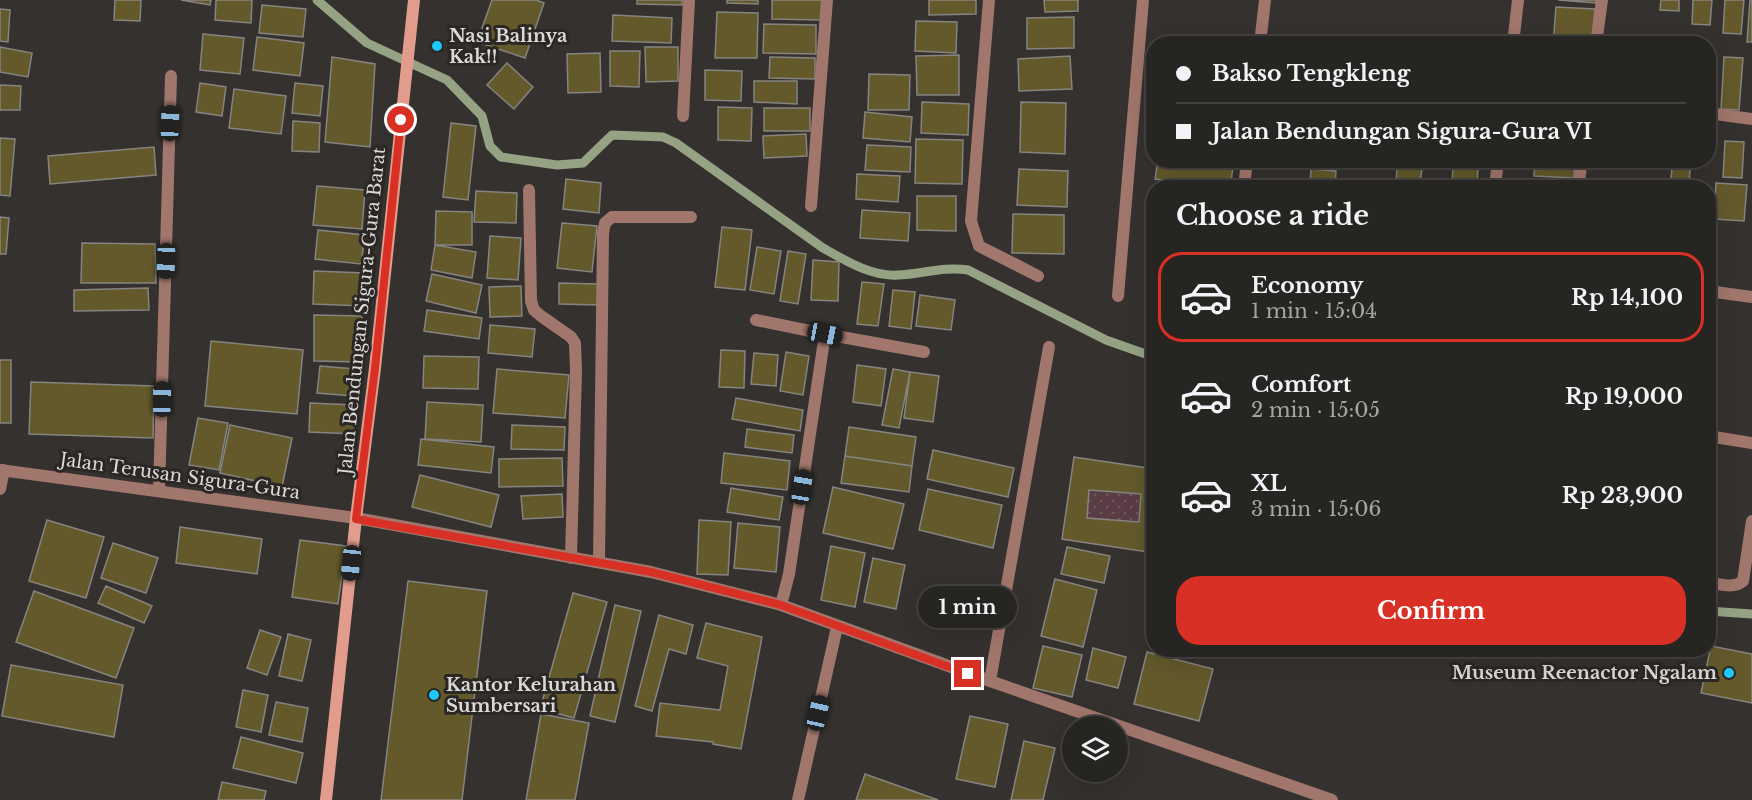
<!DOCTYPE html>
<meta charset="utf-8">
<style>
:root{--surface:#272522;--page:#33312f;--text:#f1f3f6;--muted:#a4a5a5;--line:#434240;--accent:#d93025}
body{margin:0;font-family:"Libre Baskerville",serif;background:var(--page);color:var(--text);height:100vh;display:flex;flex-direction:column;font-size:22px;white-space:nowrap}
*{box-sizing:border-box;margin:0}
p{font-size:20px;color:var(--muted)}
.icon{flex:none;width:33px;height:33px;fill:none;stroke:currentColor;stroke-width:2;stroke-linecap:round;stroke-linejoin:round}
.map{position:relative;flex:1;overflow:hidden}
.details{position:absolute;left:1146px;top:180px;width:570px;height:477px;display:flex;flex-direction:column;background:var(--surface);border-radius:24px;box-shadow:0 6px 24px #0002,0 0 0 2px var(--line)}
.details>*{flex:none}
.banner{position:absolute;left:1146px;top:36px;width:570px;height:132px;border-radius:24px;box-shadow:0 6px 24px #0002,0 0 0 2px var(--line);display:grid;align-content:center;height:132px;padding:0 30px;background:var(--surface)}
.controls{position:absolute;left:1062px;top:716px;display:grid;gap:12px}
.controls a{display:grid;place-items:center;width:66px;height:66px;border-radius:50%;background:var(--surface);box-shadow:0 6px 24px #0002,0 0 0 2px var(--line);font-size:30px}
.end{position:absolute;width:27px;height:27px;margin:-14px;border:8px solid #d93025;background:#fff;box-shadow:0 0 0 3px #fff}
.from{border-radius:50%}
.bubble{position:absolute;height:42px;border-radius:21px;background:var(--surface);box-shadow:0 6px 24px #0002,0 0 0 2px var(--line);font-size:20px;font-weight:700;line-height:42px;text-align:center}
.car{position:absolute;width:18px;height:36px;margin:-18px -9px;border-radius:8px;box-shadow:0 0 4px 2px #0007;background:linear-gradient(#222 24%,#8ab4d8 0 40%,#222 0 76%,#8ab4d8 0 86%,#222 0)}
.banner b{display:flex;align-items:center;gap:21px;height:57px;font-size:22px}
.banner b+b{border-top:2px solid var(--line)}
.banner i{width:15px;height:15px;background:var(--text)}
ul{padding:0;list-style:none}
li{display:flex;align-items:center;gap:18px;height:90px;margin:0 12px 9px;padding:0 18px;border:3px solid transparent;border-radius:24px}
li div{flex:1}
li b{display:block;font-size:22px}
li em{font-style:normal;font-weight:700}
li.active{border-color:var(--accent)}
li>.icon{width:54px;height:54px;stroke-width:1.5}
h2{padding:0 30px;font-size:27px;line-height:72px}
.primary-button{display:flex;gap:12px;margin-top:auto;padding:12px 30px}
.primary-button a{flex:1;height:69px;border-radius:24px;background:var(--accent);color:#fff;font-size:24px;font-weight:700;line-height:69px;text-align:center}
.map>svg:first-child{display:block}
</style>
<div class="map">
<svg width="1752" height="800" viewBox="0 0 1752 800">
<defs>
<pattern id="grass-dots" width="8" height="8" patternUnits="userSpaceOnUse" patternTransform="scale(1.5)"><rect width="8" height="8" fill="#5a3c44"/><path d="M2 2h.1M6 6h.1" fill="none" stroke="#71585e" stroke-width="1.8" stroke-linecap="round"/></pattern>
</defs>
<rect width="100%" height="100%" fill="#34312e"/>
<path fill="url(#grass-dots)" d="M1089 490 1141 494 1139 522 1087 518Z"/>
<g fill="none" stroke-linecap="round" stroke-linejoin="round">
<path stroke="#95a384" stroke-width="9" d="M317 0 367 43 447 80 482 116 490 146 501 157 557 165 583 163 612 135 663 137 676 143 823 248C846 261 872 277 898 275 922 274 944 266 968 270L1106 340 1154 357
M1708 611 1752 614"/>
</g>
<path fill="#63592b" stroke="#858480" stroke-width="1.5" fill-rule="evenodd" d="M115 0H141L140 21 114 20Z
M181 0H211L210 5Z
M216 0H252L251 23 215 20Z
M492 0H536L544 3 525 58 477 42Z
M637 0H682V5L637 4Z
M727 0H758V4L727 3Z
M772 0H822L821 20 772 19Z
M929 0H976V14L929 15Z
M1044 0H1078V11L1045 12Z
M1558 0H1596V3Z
M1661 0H1679V11L1660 10Z
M1693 0H1712L1710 25 1692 24Z
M1725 0H1744L1741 34 1723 33Z
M1750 0H1752V42H1747Z
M262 5 306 9 303 37 259 33Z
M1556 7 1595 9 1593 44H1553Z
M0 9 10 10 8 42 0 41Z
M717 12 758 13 757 58H715Z
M613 15 672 18 671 43 612 41Z
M1074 17V48L1027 49V18Z
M916 21 957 22 956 53 915 51Z
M764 24 816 25V54L763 53Z
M203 34 244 38 240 74 200 70Z
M257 37 304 43 300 76 253 70Z
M1322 38 1346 40V44H1321Z
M1285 40 1310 41V44H1285Z
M1678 40 1696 42V44H1677Z
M0 47 32 53 28 77 0 72Z
M645 47H678V81L646 82Z
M610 51H640L639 87 610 86Z
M600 53 601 92 568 93 567 54Z
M959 55V95H917L916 56Z
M1070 56 1072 89 1019 91 1018 59Z
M332 57 375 64 370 147 325 142Z
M770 57 815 58V79L769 78Z
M1724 57 1743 58 1739 110 1721 109Z
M507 63 533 87 514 109 487 85Z
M705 70 742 71 741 101 705 100Z
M869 74 910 75 909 110H868Z
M754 81H797V104L754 102Z
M200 83 226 87 222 116 196 112Z
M295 83 323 86 320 116 292 113Z
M0 85 21 86 20 110H0Z
M234 89 286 96 281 134 229 128Z
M922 102 969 104 968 135 921 133Z
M1021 102 1066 103 1065 154 1020 152Z
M718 107 752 108 751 141 718 140Z
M764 108H810V131H764Z
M865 112 912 117 910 142 863 138Z
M293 121 320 123 319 152 292 151Z
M451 123 476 126 468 200 443 197Z
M806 134 807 156 764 158 763 136Z
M0 138 15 139 10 196 0 195Z
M916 139 963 140 962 184 915 183Z
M1725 141 1744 142 1742 178 1723 177Z
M867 145 911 147 910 172 865 170Z
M154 147 156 175 50 184 48 156Z
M1158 160H1234L1230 188 1155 179Z
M1535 160H1575L1574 178 1534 176Z
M1675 160H1693V167L1674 166Z
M1397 165 1422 167 1420 188H1396Z
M1453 166 1478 168 1477 188H1452Z
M1672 168 1690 169 1689 188H1670Z
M1019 169 1068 171 1067 207 1017 205Z
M1311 169 1336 171 1335 188H1310Z
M857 174 900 176 898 202 856 199Z
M566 179 601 183 599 213 563 209Z
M1716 183 1747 185 1744 221 1714 219Z
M317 186 365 190 362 229 313 225Z
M476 191 517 193 516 223 474 222Z
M917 196H956V231L917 230Z
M862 210 910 213 908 241 860 238Z
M436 211 472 212V245H435Z
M1013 214 1064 215V254L1012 253Z
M0 217 9 218 6 254H0Z
M562 223 597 226 592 272 557 268Z
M722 227 752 230 745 290 715 287Z
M318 230 365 235 361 264 315 259Z
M490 236 521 238 518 280 487 278Z
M82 243 155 244 156 283H81Z
M435 245 476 252 472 278 431 270Z
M757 247 781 251 774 294 750 290Z
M788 251 806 254 798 304 780 301Z
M813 260 839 262 838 301 811 300Z
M314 271 365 273 364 306 313 304Z
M432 274 482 285 476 313 426 301Z
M862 282 884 284 878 326 857 324Z
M559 283 599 284V305L559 304Z
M521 286 522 316 490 317 489 287Z
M148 288 149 310 74 311V290Z
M893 290 915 292 911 329 889 326Z
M920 295 955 300 951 330 916 326Z
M427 310 482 318 479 339 424 331Z
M314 315 362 316 361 362 314 361Z
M1150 318H1154V343H1148Z
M490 325 535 329 532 357 488 353Z
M211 341 303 350 297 414 205 406Z
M721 350 745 351 744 388 719 387Z
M786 352 809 356 803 395 780 391Z
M754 353 778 355 776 386 751 384Z
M424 356 479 357 478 389 423 388Z
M0 360H11V423H0Z
M857 365 886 369 881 406 853 402Z
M320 366 356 369 354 396 317 393Z
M497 369 569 375 565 418 493 413Z
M893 369 910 372 899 428 882 425Z
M910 372 939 376 933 422 904 418Z
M31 382 154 386 153 438 29 434Z
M736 398 803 410 800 431 732 419Z
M427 402 483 405 481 442 425 439Z
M310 403 355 405 354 434 309 432Z
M198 418 228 423 219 470 189 465Z
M230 425 292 438 282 487 220 473Z
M512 425 565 427 564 450 511 449Z
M849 427 916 437 912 466 845 456Z
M747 429 794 435 792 453 745 447Z
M421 439 494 447 491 473 418 465Z
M933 450 1014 468 1008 497 927 479Z
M724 453 790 461 787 490 721 483Z
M845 456 912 466 909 492 841 483Z
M1074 457 1154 469V553L1062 539ZM1089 490 1141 494 1139 522 1087 518Z
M562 458 563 486 499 487V459Z
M420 475 499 495 491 527 412 507Z
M833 487 904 504 893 549 823 533Z
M731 488 783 497 779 520 727 512Z
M928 489 1002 505 993 548 919 530Z
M562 494 563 517 523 519 521 496Z
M47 520 104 537 86 598 29 581Z
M699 520 731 522 728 575 697 574Z
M738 523 780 527 776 572 734 568Z
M180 527 262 539 257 574 176 563Z
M300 540 346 546 338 604 292 597Z
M113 543 158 558 146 593 101 578Z
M831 546 865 553 855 607 821 600Z
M1067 547 1110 556 1104 583 1061 574Z
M873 558 905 565 896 609 864 602Z
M1055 579 1097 590 1083 647 1041 636Z
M408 581 487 591 462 800H381Z
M106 586 152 606 144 623 98 603Z
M34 591 134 628 116 678 16 642Z
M573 593 607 602 574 718 540 709Z
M615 605 641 611 615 722 590 716Z
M659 615 693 625 686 654 669 649 652 711 635 706Z
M706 623 762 637 741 749 713 744V742L656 736 660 703 720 710 728 666 697 658Z
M260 630 281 637 267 675 247 668Z
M288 634 311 640 302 681 279 676Z
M1043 646 1082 655 1072 697 1033 688Z
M1711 646 1752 654V703L1701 693Z
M1093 648 1126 657 1118 688 1086 680Z
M1147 652 1213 669 1199 721 1134 704Z
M11 665 123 685 114 737 2 716Z
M243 690 268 695 261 732 236 727Z
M276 702 308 708 302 742 269 735Z
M541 714 589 723 575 800H526Z
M970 716 1008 724 995 787 956 779Z
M241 737 303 753 296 783 233 768Z
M1024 741 1055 748 1043 800H1011Z
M865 774 938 800H856Z
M222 782 266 791 264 800H218Z"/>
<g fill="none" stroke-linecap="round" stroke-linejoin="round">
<path stroke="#a1766c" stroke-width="12" d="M989 0 971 221 979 246 1038 276
M1260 44 1265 0
M1513 44 1518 0
M1596 44 1602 0
M1708 113 1752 119
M683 116 689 0
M1244 188 1247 160
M1495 188 1498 160
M1578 188 1582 160
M529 190 531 301 534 310 541 316 571 337 575 343 576 370 571 558
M811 206 827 0
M1708 291 1752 297
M1118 296 1143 0
M756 320 825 334
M1708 436 1752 443
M0 470 356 518 651 572 781 605 990 681 1332 800
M0 489 4 470
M159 491 171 76
M599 562 603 233 605 223 612 217H691
M1708 582C1720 584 1734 589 1743 581L1752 521
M781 605 789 574 825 334 924 352
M990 681 1049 347
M798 800 837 627"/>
<path stroke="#e19c8c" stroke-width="12" d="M326 800 356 518 375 368 414 0"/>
</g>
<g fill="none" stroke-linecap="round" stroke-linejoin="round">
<path stroke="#d93025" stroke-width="8" d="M401 120 375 368 356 519 651 572 781 605 968 674"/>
</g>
<g fill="#1dc9fc" stroke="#2a2724" stroke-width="2">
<circle cx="437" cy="46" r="6"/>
<circle cx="1729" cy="673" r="6"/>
<circle cx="434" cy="695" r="6"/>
</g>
<g text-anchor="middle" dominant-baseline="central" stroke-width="6" stroke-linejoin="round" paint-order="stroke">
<g font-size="18" font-weight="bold" fill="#dbd9d7" stroke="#2a2724" text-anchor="start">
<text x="449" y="36">Nasi Balinya<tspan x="449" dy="21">Kak!!</tspan></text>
<text x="1717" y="673" text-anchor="end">Museum Reenactor Ngalam</text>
<text x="446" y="685">Kantor Kelurahan<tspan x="446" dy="21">Sumbersari</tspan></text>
</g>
<g font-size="18" fill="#dbd9d7" stroke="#2a2724">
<text transform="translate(362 311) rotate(-84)">Jalan Bendungan Sigura-Gura Barat</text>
<text transform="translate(180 476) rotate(8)">Jalan Terusan Sigura-Gura</text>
</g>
</g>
</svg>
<div class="controls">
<a><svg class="icon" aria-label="layers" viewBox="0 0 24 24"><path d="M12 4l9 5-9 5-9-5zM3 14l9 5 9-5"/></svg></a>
</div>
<i class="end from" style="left:401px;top:120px"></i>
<i class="end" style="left:968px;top:674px"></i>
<div class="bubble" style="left:918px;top:586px;width:99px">1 min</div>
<i class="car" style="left:170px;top:123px;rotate:2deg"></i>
<i class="car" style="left:166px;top:261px;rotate:182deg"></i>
<i class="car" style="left:825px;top:334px;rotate:101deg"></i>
<i class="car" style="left:162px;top:399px;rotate:1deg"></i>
<i class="car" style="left:802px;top:487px;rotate:9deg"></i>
<i class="car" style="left:351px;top:563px;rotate:186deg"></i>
<i class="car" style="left:818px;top:713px;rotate:13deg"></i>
<div class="banner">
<b><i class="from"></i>Bakso Tengkleng</b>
<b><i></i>Jalan Bendungan Sigura-Gura VI</b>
</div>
<section class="details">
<h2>Choose a ride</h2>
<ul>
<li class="active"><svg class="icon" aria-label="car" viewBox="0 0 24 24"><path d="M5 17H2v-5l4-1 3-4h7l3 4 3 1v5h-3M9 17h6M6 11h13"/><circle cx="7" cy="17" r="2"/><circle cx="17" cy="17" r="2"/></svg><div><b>Economy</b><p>1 min · 15:04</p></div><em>Rp 14,100</em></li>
<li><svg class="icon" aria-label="car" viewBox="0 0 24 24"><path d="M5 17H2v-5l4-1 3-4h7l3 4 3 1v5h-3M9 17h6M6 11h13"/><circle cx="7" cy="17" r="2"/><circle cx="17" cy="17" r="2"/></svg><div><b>Comfort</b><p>2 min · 15:05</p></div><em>Rp 19,000</em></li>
<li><svg class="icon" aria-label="car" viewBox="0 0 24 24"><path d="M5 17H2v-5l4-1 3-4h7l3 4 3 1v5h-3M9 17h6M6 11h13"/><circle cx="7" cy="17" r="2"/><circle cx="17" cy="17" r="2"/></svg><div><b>XL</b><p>3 min · 15:06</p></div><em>Rp 23,900</em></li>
</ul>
<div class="primary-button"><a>Confirm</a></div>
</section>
</div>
